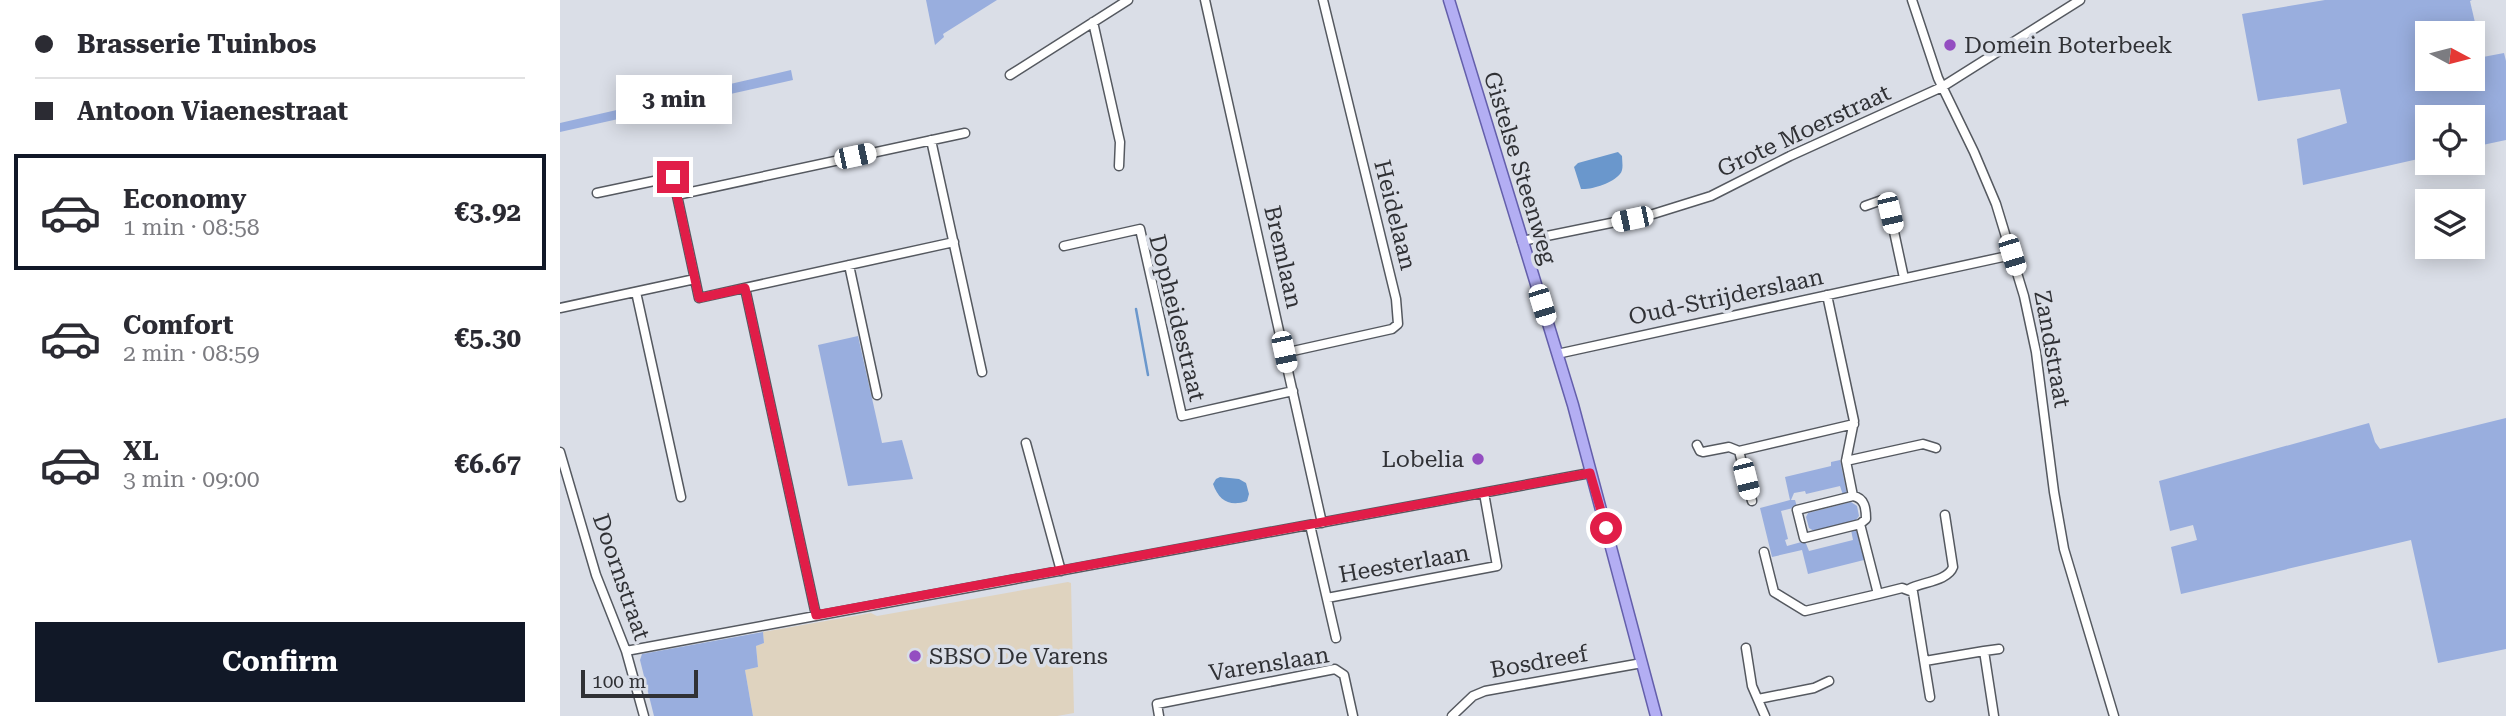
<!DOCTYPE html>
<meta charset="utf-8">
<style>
:root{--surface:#fff;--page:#f7f7f7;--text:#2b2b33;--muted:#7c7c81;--line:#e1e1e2;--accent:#111827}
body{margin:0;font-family:"Roboto Serif",serif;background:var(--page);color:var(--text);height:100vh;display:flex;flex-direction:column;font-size:26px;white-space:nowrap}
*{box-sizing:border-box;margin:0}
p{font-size:23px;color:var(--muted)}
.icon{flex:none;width:38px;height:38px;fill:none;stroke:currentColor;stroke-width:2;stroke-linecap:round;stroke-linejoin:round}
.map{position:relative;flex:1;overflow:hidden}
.panel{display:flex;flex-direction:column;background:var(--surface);width:560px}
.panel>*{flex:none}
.top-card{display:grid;align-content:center;height:154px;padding:0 35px;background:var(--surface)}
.needle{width:46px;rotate:97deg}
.buttons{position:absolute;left:1855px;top:21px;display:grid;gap:14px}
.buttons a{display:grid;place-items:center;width:70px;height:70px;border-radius:0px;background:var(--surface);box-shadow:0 4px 18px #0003;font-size:35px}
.scale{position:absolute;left:21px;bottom:18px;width:117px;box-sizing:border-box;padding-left:7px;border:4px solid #303135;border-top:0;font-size:19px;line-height:24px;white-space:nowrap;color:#303135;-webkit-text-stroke:5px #dadee7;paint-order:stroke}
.end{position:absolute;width:32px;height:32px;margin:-16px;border:9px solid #e11d48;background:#fff;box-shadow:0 0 0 4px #fff}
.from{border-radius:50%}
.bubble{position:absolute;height:49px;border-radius:0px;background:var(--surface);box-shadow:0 4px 18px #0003;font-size:23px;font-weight:700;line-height:49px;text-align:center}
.car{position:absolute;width:21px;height:42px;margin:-21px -10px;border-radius:9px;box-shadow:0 0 5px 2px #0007;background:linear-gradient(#fff 24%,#345 0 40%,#fff 0 76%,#345 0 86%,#fff 0)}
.top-card b{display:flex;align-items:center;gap:24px;height:66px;font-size:26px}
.top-card b+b{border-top:2px solid var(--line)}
.top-card i{width:18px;height:18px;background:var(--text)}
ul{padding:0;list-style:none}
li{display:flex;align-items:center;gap:21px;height:116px;margin:0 14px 10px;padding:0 21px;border:4px solid transparent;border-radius:0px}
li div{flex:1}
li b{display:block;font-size:26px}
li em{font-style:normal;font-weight:700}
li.current{border-color:var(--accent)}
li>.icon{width:63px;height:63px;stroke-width:1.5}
.button{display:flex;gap:14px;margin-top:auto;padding:14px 35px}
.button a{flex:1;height:80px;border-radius:0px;background:var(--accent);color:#fff;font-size:28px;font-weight:700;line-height:80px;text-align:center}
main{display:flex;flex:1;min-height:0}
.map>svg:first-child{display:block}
</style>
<main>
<section class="panel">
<div class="top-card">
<b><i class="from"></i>Brasserie Tuinbos</b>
<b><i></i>Antoon Viaenestraat</b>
</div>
<ul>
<li class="current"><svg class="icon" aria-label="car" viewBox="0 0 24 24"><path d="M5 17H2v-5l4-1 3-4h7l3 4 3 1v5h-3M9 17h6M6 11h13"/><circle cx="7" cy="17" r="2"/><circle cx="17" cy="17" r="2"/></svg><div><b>Economy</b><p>1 min · 08:58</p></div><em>€3.92</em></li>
<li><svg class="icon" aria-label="car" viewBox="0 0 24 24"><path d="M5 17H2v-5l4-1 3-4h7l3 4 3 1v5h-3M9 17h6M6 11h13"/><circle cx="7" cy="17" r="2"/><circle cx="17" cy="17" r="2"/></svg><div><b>Comfort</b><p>2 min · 08:59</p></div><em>€5.30</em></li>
<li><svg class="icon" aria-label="car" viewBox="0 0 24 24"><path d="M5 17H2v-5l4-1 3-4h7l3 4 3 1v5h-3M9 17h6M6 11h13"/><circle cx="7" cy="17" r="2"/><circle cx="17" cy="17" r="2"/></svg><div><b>XL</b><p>3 min · 09:00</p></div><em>€6.67</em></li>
</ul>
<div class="button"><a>Confirm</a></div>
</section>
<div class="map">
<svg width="1946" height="716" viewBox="0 0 1946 716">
<rect width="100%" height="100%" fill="#dadee7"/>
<path fill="#dfd3bf" d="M508 582 511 583 514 713 497 716H193L185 670 198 667 196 646 204 643 203 632 311 613 317 616Z"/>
<path fill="#99aede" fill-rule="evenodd" d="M366 0H437L383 34 384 37 375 45Z
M1765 0H1912L1910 1 1923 57 1944 53 1946 61V140L1913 147V117H1867V157L1743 185 1737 139 1787 123 1780 89 1698 101 1682 14ZM1867 33H1913V79H1867Z
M231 70 233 80 0 132V123Z
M298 336 322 443 342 440 353 479 288 486 258 345Z
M1946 418V649L1878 663 1851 540 1621 594 1611 547 1637 540 1633 525 1610 531 1599 481 1809 423 1815 442 1820 449Z
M1280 460 1287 494 1283 495 1280 486 1246 494 1245 491 1234 493 1231 500H1235L1237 507 1221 511 1228 539 1225 540 1227 546 1245 541 1249 551 1293 540 1291 530 1296 529 1304 560 1248 574 1242 550 1212 557 1200 508 1230 500 1225 477 1271 466V462Z
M1291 502 1297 506 1299 516 1296 520 1254 531 1249 528 1246 517 1248 513Z
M203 632 204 643 196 646 198 667 185 670 193 716H94L80 660 82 654Z"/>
<path fill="#6a97cc" d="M1058 152 1062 156C1062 162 1064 169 1060 174 1053 183 1031 190 1021 189L1014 167 1018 163Z
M660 477 679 479 686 483 689 494 687 501C670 507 659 501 653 484L656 479Z"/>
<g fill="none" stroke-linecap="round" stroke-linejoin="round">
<path stroke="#6a97cc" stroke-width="2.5" d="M576 309 588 375"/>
<g stroke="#555960" stroke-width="11">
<path id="minor" d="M645 0 762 523
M1352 0 1378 78 1414 152 1436 204 1464 296 1476 352 1494 492 1504 549 1554 716
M533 22 560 142 559 166
M450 75 568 0
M371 140 422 372
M37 193 113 177 135 279
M117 195 405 133
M1305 206 1322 200 1330 213 1344 278
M962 241 1090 215 1151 196 1230 156 1382 87 1520 0
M504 246 580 229 622 416 733 391
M289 265 317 395
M185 288 256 615
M76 292 121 497
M1267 295 1294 421 1286 461 1293 496C1305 498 1306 509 1306 519L1300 524 1318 594 1342 588 1353 592 1370 697
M0 308 135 279 139 298 394 242
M724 353 832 329 838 324 836 299 763 0
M997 354 1452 255
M466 443 501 571
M1137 445 1140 451 1143 452 1169 447 1179 451 1294 424
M1179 451 1192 501
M0 452 36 575 66 651 84 716
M1286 461 1363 444 1376 448
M1293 496 1237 510 1244 538 1300 524
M750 525 776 638
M1204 552 1214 592 1245 611 1318 594
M1349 589C1362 582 1388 581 1393 567L1385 515
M767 598 937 566 924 493
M1186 648 1192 686 1205 716
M66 651 1030 473
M1424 651 1439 649
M1365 661 1424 651 1434 716
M1198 699 1254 688 1269 681
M599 716 597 704 775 669 784 675 793 716
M892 716 913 696 925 691 1082 663"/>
</g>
<g stroke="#645fab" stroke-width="13">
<path id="major" d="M889 0 1013 405 1096 716"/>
</g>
<use href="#minor" stroke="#fff" stroke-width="8"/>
<use href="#major" stroke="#b3aef3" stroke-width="10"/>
</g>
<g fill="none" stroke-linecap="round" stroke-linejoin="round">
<path stroke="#e11d48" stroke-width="9" d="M113 177 139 298 185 288 256 615 1030 473 1046 528"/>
</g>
<g fill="#944ec1" stroke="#dadee7" stroke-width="2.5">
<circle cx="1390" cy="45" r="7"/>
<circle cx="918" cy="459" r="7"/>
<circle cx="355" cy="656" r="7"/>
</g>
<g text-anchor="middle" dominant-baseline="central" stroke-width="7" stroke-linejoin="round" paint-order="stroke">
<g font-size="23" fill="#303135" stroke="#dadee7" text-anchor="start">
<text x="1404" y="45">Domein Boterbeek</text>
<text x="904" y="459" text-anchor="end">Lobelia</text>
<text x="369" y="656">SBSO De Varens</text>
</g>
<g font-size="23" fill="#303135" stroke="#dadee7">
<text transform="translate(1244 131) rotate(-25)">Grote Moerstraat</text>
<text transform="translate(960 168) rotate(73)">Gistelse Steenweg</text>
<text transform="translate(835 215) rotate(76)">Heidelaan</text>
<text transform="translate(723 257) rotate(77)">Bremlaan</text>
<text transform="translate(1166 297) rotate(-12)">Oud-Strijderslaan</text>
<text transform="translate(617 318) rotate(76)">Dopheidestraat</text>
<text transform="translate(1492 349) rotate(80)">Zandstraat</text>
<text transform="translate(844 564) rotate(-10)">Heesterlaan</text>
<text transform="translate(61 577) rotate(71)">Doornstraat</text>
<text transform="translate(979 662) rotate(-10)">Bosdreef</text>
<text transform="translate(709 664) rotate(-9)">Varenslaan</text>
</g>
</g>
</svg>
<div class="buttons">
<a><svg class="needle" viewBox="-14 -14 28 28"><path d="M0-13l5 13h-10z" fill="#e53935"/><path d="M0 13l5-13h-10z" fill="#7c7c81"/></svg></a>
<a><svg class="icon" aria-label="locate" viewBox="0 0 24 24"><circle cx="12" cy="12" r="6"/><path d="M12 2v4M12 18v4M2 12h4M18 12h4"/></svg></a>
<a><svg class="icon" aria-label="layers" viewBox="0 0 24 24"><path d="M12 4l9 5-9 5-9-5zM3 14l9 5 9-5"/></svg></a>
</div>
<div class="scale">100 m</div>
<i class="end from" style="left:1046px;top:528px"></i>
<i class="end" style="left:113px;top:177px"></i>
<div class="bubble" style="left:56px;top:75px;width:116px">3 min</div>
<i class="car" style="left:295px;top:156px;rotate:78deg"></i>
<i class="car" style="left:1330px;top:213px;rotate:167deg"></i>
<i class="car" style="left:1072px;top:219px;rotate:258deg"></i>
<i class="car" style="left:1452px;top:255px;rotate:163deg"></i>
<i class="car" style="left:982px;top:305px;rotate:163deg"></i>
<i class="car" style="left:724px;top:352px;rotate:168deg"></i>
<i class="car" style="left:1186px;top:479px;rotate:166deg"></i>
</div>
</main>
